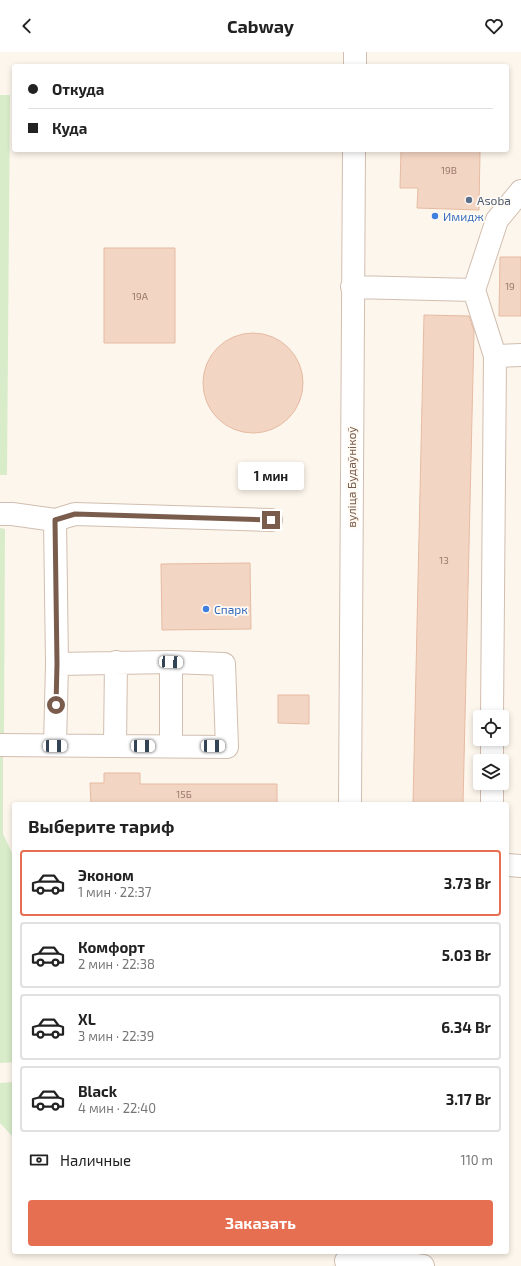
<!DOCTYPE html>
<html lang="ru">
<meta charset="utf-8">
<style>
:root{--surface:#fff;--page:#f2f2f2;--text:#222;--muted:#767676;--line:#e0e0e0;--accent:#e76f51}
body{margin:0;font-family:"Exo 2",sans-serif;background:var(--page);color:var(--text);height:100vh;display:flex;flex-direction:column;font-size:15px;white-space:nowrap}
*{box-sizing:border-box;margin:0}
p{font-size:13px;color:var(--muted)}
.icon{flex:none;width:22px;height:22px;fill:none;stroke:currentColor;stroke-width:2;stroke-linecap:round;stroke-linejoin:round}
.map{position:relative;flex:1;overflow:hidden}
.sheet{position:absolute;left:12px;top:750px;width:497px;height:452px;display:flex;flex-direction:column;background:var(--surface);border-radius:4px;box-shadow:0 2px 6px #0003}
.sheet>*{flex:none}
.guide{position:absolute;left:12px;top:12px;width:497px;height:88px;border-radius:4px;box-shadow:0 2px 6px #0003;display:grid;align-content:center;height:88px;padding:0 16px;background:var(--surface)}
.buttons{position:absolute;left:473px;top:658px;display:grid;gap:8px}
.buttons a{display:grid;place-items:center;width:36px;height:36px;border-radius:4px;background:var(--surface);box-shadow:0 2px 6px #0003;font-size:20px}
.end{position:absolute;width:18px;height:18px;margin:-9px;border:5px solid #7a5c4d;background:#fff;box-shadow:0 0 0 2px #fff}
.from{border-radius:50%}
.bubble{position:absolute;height:28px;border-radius:4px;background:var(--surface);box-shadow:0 2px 6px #0003;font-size:13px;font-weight:700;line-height:28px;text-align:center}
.car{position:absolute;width:12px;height:24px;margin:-12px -6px;border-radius:5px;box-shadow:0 0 3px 1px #0007;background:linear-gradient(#fff 24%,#345 0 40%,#fff 0 76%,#345 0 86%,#fff 0)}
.guide b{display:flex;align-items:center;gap:14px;height:38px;font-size:15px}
.guide b+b{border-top:1px solid var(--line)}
.guide i{width:10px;height:10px;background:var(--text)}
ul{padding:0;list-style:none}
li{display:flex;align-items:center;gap:12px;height:66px;margin:0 8px 6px;padding:0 8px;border:2px solid var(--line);border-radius:4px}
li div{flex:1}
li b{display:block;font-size:15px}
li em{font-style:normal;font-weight:700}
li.current{border-color:var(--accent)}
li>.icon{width:36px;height:36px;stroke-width:1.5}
h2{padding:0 16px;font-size:18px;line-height:48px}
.pay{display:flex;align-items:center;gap:10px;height:44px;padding:0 16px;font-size:15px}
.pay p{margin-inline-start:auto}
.primary-button{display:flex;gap:8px;margin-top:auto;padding:8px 16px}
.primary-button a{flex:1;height:46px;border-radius:4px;background:var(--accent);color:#fff;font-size:16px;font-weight:700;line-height:46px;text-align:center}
header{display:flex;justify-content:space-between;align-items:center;height:52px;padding:0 16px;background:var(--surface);font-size:18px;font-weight:700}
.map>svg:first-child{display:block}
</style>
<header><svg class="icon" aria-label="back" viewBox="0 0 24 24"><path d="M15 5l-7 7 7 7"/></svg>Cabway<svg class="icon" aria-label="heart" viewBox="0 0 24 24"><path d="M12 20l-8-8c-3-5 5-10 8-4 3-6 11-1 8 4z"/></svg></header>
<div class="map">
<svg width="521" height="1214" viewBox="0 0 521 1214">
<rect width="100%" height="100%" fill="#fdf6ec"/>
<path fill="#d8ecc9" d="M0 43H10L7 423H0Z
M0 476 5 477 4 683 0 682Z
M0 703H3V782L14 805V1010L0 1011Z
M14 1030V1086L0 1071V1031Z"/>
<path fill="#f3d5c3" stroke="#e6bba3" d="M401 98H480L479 158 417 156 418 136H400Z
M104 196H175V291H104Z
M500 205H521V264H499Z
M424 263 469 264 474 279 463 752H413Z
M203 331a50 50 0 1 1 100 0a50 50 0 1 1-100 0Z
M250 511 251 577 162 578 161 512Z
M278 643H309V672L278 671Z
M104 721H140V732H277V752H91L90 731H104Z"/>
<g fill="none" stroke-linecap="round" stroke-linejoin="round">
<g stroke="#d1beb0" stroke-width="24">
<path id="minor" d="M355 14V0
M352 235 474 238 497 168 521 139
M474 238 495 304 521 303
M0 462H12L55 468 75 462 271 468
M171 610V694
M492 665 495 304
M0 693 227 695 224 612 171 610 57 612 55 468
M55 693 57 612
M115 693 116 610
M492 709V687
M350 752 354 98
M492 752V731
M507 813 521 814
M346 1209H384L423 1214"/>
</g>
<use href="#minor" stroke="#fff" stroke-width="22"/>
</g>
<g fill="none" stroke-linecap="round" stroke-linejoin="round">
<path stroke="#7a5c4d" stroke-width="5" d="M56 653 57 612 55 468 75 462 271 468"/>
</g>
<circle fill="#5c6f8a" stroke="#fffaf3" stroke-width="1.5" cx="469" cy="148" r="4"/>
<g fill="#3f7fe0" stroke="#fffaf3" stroke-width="1.5">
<circle cx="435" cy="164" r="4"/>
<circle cx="206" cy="557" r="4"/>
</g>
<g text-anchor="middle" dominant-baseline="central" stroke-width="3.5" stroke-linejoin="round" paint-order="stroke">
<g font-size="10" fill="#987a6a">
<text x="449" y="118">19В</text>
<text x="510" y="234">19</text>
<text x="140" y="244">19А</text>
<text x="444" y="508">13</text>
<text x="184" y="742">15Б</text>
</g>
<g font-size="12" fill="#4e5e75" stroke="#fffaf3" text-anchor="start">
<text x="477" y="148">Asoba</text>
</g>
<g font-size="12" fill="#366cbe" stroke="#fffaf3" text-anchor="start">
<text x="443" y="164">Имидж</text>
<text x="214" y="557">Спарк</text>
</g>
<g font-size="12" fill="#7a5c4d" stroke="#fffaf3">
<text transform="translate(351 425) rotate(-90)">вуліца Будаўнікоў</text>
</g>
</g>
</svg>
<div class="buttons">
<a><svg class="icon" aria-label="locate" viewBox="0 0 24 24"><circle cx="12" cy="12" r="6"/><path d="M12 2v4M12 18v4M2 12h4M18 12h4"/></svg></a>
<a><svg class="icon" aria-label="layers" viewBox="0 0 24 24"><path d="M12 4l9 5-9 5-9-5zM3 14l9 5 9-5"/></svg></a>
</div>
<i class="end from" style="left:56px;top:653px"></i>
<i class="end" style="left:271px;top:468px"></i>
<div class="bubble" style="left:238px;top:410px;width:66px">1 мин</div>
<i class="car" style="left:171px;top:610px;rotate:93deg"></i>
<i class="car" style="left:55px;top:694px;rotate:90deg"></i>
<i class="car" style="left:143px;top:694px;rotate:91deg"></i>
<i class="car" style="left:213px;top:694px;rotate:90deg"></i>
<div class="guide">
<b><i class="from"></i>Откуда</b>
<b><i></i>Куда</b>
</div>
<section class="sheet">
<h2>Выберите тариф</h2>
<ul>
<li class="current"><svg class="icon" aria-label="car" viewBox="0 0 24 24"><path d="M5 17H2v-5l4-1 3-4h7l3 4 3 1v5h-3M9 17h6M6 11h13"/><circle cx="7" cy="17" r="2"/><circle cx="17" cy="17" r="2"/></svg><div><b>Эконом</b><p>1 мин · 22:37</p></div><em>3.73 Br</em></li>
<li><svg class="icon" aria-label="car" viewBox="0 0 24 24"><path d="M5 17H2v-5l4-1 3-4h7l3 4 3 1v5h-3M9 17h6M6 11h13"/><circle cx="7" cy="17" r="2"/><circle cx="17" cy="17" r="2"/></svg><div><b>Комфорт</b><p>2 мин · 22:38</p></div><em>5.03 Br</em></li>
<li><svg class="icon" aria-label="car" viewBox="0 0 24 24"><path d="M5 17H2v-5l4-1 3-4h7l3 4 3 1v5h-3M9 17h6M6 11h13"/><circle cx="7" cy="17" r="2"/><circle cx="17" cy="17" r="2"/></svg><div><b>XL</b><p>3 мин · 22:39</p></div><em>6.34 Br</em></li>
<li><svg class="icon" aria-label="car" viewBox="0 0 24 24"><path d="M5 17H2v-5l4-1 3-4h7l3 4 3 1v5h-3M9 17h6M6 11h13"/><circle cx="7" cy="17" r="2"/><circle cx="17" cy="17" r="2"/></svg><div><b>Black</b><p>4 мин · 22:40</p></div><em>3.17 Br</em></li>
</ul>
<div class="pay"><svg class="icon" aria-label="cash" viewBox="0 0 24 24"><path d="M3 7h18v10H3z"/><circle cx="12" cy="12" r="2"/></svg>Наличные<p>110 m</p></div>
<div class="primary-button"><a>Заказать</a></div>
</section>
</div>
